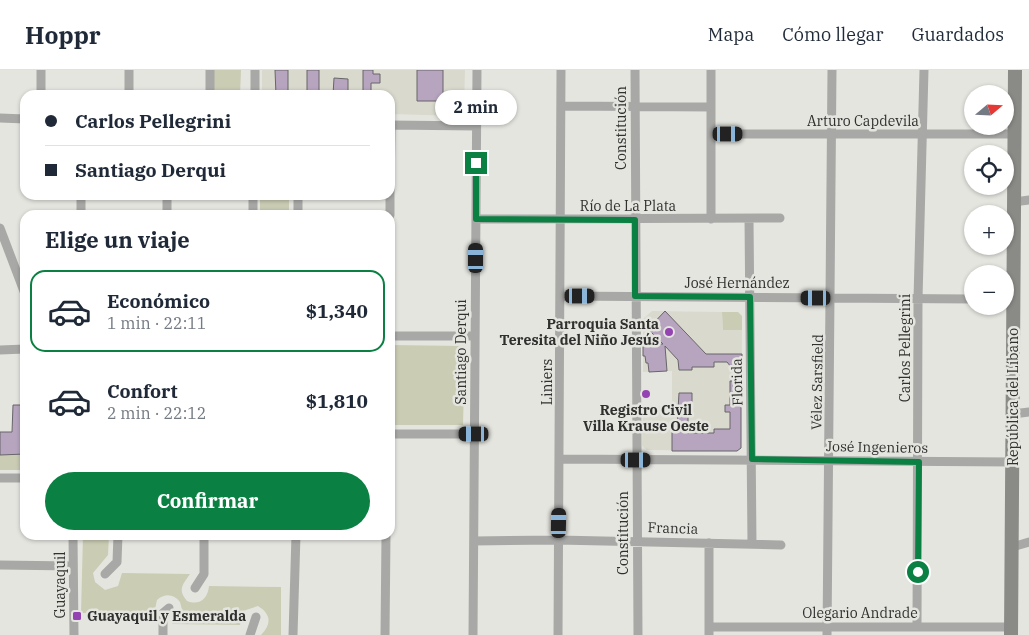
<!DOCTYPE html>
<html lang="es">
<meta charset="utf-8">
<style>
:root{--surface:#fff;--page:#f6f6f7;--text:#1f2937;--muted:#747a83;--line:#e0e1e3;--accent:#0b8043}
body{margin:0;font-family:"IBM Plex Serif",serif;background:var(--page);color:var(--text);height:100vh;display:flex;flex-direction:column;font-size:19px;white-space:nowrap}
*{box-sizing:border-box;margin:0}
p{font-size:16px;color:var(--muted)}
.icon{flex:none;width:28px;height:28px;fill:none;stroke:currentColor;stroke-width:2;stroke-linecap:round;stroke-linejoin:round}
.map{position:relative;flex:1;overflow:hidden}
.sheet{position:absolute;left:20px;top:140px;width:375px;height:330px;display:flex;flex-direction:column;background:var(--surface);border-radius:15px;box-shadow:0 1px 4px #0004}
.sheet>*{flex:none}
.guide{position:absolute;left:20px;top:20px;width:375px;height:110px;border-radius:15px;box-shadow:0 1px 4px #0004;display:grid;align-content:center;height:110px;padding:0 25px;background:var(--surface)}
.needle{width:32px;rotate:71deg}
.buttons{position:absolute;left:964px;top:15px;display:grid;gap:10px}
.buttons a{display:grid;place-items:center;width:50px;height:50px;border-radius:50%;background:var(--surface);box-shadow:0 1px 4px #0004;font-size:25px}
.end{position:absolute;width:22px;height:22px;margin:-11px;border:6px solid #0b8043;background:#fff;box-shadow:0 0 0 2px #fff}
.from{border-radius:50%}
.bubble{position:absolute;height:35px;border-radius:18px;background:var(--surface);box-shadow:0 1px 4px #0004;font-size:16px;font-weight:700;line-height:35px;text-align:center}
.car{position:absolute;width:15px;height:30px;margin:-15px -8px;border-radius:6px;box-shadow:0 0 4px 1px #0007;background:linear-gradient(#222 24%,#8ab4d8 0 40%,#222 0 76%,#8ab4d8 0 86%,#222 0)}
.guide b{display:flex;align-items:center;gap:18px;height:48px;font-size:19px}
.guide b+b{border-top:1px solid var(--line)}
.guide i{width:12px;height:12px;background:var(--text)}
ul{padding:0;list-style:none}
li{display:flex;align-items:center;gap:15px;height:82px;margin:0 10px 8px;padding:0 15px;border:2px solid transparent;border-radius:15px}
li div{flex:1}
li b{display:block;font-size:19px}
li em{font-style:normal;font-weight:700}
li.current{border-color:var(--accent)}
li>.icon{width:45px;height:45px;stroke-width:1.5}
h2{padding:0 25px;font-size:22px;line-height:60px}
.button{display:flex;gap:10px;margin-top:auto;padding:10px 25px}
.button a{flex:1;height:58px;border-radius:30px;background:var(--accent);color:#fff;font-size:20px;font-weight:700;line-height:58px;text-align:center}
header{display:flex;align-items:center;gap:30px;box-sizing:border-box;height:70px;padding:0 25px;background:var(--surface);border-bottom:1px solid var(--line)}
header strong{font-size:24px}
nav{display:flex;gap:28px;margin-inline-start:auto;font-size:18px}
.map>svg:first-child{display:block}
</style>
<header>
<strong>Hoppr</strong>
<nav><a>Mapa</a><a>Cómo llegar</a><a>Guardados</a></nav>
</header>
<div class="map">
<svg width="1029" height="565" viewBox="0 0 1029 565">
<rect width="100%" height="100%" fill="#e5e5e0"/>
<path fill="#d9dacd" d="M262 0H465L464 41 460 46 390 44V25H262Z
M652 241 722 242 723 260H742L741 378 737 381 647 380 642 376 643 337 672 336V301L643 302V249Z"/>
<path fill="#caccb4" d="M214 0H241L240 25H214Z
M260 125H289V145H260Z
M722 242H738L742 246V260H723Z
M390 275 465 276 463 355H390Z
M25 384V400H0V385Z
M83 465H109L108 485 93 503 95 512 105 520 118 516 122 503 190 504C183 514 177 520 187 531 199 536 208 529 209 516L281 517V565H261C272 554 271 544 258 536L243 541 240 555 172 554 182 540 180 532C174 524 165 523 157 530L154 544 81 543Z"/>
<path fill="#b7a5bf" stroke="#676569" d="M275 0H288V25H276Z
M307 0H319V25H307Z
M363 0H373V4H380V13H371V23L363 22Z
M417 0H443V31H417Z
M334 8 348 9V25H333Z
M665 241 706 284H742V297H731L727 292H714V297H692V300H679L678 290 665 276 667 301 649 302 648 293H646L645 286H643V274H663L648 259Z
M730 311H741V378L737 381H672V357H677L679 323H692V336H689L690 343H688V363H714V359H730V342H725V335H730Z
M13 335H25V384L0 385V362H12Z"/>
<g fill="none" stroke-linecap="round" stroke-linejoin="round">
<path stroke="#a8a8a6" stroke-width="9" d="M129 0V25
M210 0V25
M635 0 638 565
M41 25V0
M255 25V0
M562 36 711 37
M0 48 25 49
M390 55 476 56
M711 64H1015
M390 124 391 55
M253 125V145
M1014 132 1029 130
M81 145V125
M167 145V125
M298 145V125
M390 145V125
M476 149 780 148
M711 149V0
M749 149 752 474
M0 158 25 224
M562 226 972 229
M390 266H475
M0 280 25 279
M1013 344 1029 342
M390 364H474
M560 389 1012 392
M0 408H25
M73 465 74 565
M474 471 558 470 781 475
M709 473V565
M1012 477 1029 472
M0 495 73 496
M105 504 117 492 118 465
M195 518 204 504V465
M917 556 918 229 924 0
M709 557H1011
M163 565V543L169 538
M250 565 256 547
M293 565 296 465
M385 565 386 465
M473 565 477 0
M558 565 561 0
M827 565 832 0"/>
<path stroke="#8a8a87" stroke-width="14" d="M1011 565 1015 0"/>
</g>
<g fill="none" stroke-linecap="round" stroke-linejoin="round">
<path stroke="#0b8043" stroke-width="6" d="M476 93V149L635 150V226L750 227 752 389 919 392 918 502"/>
</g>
<g fill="#9443b2" stroke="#e5e5e0" stroke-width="2">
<circle cx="669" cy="262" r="5"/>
<circle cx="646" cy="324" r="5"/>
<rect x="72" y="541" width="10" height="10" rx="2.5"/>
</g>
<g text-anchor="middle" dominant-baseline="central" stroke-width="5" stroke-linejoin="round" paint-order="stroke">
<g font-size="14" fill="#30302f" stroke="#e5e5e0">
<text x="863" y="51">Arturo Capdevila</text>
<text transform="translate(621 58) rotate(-90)">Constitución</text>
<text x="628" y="136">Río de La Plata</text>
<text x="737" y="213">José Hernández</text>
<text transform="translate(905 278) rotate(-90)">Carlos Pellegrini</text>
<text transform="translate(461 282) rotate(-90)">Santiago Derqui</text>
<text transform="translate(547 312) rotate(-90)">Liniers</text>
<text transform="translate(737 312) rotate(-91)">Florida</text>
<text transform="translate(817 312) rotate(-89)">Vélez Sarsfield</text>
<text transform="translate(1013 327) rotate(-90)">República del Líbano</text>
<text transform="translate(877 377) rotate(1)">José Ingenieros</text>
<text transform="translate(673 458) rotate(2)">Francia</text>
<text transform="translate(623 463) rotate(-90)">Constitución</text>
<text transform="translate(60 515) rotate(-90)">Guayaquil</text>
<text x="860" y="543">Olegario Andrade</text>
</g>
<g font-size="14" font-weight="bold" fill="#30302f" stroke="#e5e5e0" text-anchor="end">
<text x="659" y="254">Parroquia Santa<tspan x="659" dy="16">Teresita del Niño Jesús</tspan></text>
<text x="646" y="340" text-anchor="middle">Registro Civil<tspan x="646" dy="16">Villa Krause Oeste</tspan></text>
<text x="87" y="546" text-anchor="start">Guayaquil y Esmeralda</text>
</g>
</g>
</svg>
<div class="buttons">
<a><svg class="needle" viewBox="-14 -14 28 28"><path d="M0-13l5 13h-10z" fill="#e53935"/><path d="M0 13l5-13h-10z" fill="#747a83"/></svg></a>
<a><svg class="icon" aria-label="locate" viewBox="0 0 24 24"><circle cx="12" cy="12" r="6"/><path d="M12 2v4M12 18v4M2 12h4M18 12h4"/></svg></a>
<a>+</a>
<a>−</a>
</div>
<i class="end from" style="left:918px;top:502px"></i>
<i class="end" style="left:476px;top:93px"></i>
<div class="bubble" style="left:435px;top:20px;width:82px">2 min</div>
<i class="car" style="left:728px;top:64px;rotate:90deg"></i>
<i class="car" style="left:476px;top:188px;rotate:0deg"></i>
<i class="car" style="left:580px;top:226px;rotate:90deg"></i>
<i class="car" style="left:816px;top:228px;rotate:270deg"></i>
<i class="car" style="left:474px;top:364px;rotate:270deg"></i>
<i class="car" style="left:636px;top:390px;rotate:90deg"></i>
<i class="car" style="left:559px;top:453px;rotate:1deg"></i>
<div class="guide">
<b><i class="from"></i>Carlos Pellegrini</b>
<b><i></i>Santiago Derqui</b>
</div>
<section class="sheet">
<h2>Elige un viaje</h2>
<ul>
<li class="current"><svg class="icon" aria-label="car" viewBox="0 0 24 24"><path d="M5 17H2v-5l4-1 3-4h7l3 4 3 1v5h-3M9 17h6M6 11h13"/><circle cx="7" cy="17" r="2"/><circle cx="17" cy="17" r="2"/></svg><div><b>Económico</b><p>1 min · 22:11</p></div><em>$1,340</em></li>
<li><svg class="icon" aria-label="car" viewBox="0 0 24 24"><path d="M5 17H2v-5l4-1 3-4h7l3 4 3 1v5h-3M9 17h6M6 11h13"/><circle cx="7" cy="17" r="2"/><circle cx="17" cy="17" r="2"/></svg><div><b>Confort</b><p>2 min · 22:12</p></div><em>$1,810</em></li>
</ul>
<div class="button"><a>Confirmar</a></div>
</section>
</div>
